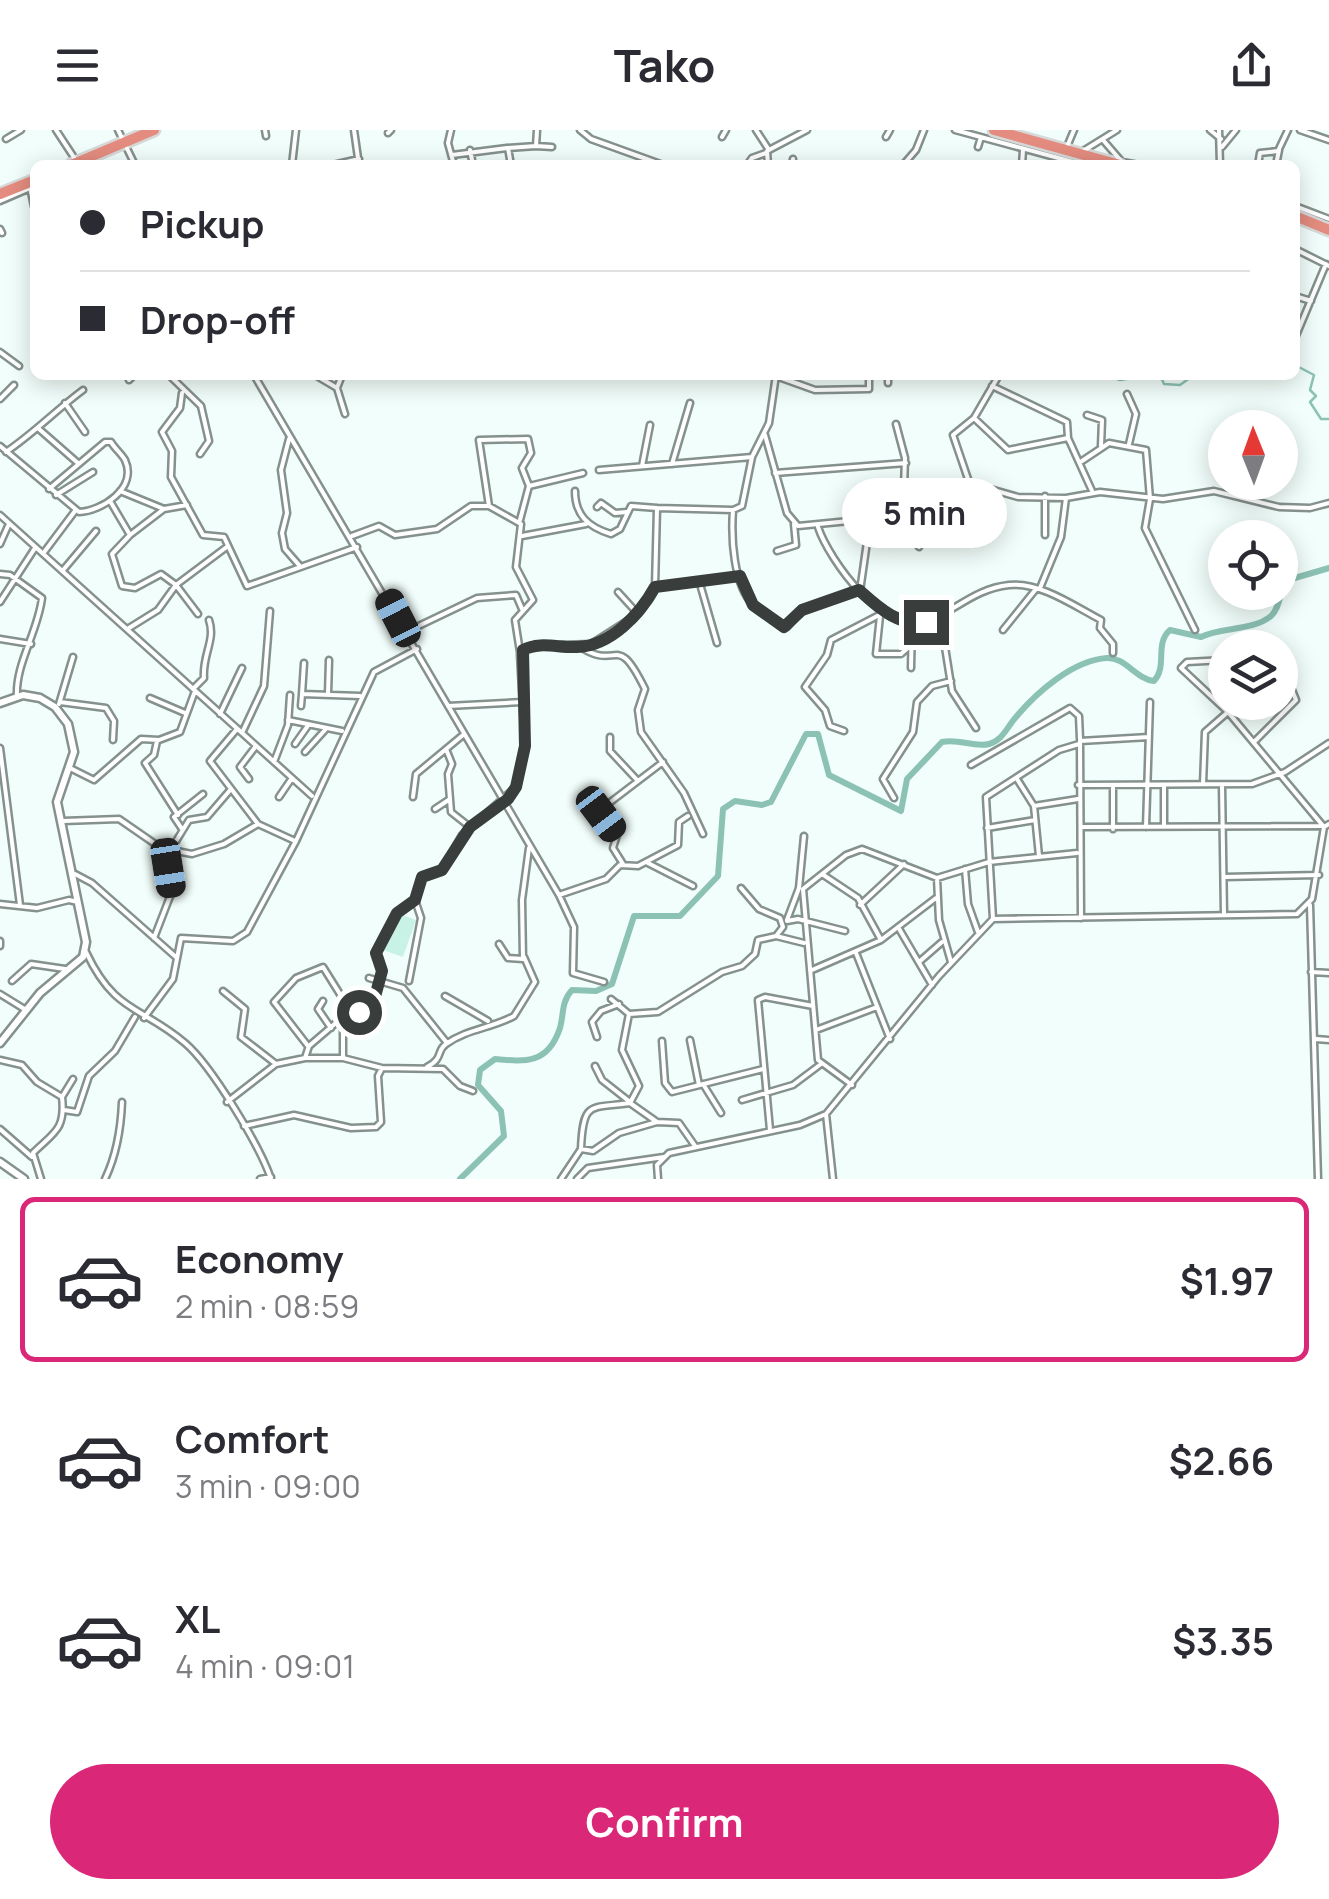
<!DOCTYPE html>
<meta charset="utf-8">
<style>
:root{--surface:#fff;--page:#f7f7f7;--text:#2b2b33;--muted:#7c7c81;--line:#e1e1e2;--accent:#db2777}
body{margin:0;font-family:Manrope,sans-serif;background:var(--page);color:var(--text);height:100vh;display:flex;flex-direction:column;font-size:38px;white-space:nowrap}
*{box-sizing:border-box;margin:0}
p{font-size:32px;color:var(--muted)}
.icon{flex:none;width:55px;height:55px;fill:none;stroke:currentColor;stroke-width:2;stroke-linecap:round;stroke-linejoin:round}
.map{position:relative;height:1049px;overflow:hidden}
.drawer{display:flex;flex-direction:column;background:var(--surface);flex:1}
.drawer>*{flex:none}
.top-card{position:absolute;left:30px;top:30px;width:1270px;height:220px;border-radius:15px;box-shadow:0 5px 25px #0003;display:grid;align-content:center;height:220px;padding:0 50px;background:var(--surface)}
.needle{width:65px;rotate:359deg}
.tools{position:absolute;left:1208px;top:280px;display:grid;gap:20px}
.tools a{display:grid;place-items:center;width:90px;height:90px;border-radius:50%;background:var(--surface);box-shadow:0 5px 25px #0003;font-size:50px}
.end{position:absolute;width:45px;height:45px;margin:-22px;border:12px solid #393d3c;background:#fff;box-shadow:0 0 0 5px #fff}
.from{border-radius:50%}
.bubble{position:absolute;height:70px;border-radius:35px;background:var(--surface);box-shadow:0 5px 25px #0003;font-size:32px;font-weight:700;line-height:70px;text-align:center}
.car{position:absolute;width:30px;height:60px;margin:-30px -15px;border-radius:12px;box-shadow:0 0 8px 2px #0007;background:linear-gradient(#222 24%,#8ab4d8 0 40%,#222 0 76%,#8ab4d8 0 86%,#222 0)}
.top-card b{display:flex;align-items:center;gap:35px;height:95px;font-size:38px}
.top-card b+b{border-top:2px solid var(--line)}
.top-card i{width:25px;height:25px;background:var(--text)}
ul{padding:18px 0 0;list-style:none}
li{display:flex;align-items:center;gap:30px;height:165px;margin:0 20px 15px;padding:0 30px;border:5px solid transparent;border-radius:15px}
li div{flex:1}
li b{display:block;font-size:38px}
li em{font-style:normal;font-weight:700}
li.current{border-color:var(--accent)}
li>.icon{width:90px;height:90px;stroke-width:1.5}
.primary-button{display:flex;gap:20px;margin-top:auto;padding:20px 50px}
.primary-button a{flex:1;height:115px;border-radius:60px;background:var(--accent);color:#fff;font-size:40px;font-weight:700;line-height:115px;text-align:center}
header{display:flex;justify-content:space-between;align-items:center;height:130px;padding:0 50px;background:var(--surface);font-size:45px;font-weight:700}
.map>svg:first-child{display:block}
</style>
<header><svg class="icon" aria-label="menu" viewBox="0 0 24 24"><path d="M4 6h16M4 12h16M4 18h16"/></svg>Tako<svg class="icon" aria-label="share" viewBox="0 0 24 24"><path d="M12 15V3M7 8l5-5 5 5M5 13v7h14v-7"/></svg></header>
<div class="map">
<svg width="1329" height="1049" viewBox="0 0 1329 1049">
<rect width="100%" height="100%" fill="#f2fefb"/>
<path fill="#c8f2e6" d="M400 784 416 790 403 827 383 820Z"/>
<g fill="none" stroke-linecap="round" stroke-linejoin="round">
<path stroke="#8cc2b4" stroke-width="2.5" d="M1295 235 1314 245 1310 260 1316 266 1310 272 1321 289H1329
M1106 245 1120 250 1151 245
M1160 245 1164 254 1180 255 1194 245"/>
<path stroke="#8cc2b4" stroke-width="6" d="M460 1049 504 1006 501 981 478 955 480 940 495 929C526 932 548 934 560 898 564 884 561 872 572 860L596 861 612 854 634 786H680L718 746 723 679 735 671 762 675 771 672 806 604H818L829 645 901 681 907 649 942 612C959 608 974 618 989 614 1003 610 1007 597 1016 587 1036 563 1073 530 1107 528 1125 527 1136 549 1154 551 1168 536 1154 514 1170 500L1201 507C1221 497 1253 501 1271 486 1281 477 1279 460 1288 450L1329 438"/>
<g stroke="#85918d" stroke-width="9">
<path id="minor" d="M56 0 75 29
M118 0 135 35
M265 0 266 6
M354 0 359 35
M451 0 448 13 454 35
M580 0 591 9 663 35
M756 0 769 20
M955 0 1084 35
M1210 0 1221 9
M1219 0 1220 35
M1300 0 1329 10
M388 3 391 0
M722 7 726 0
M886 7 890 0
M6 9 21 0
M1103 10 1122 32 1139 35
M536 16 552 17
M978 17 981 7
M1222 17 1236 0
M1066 19 1074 0
M470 20 473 35
M1083 21 1117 0
M452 25 507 18
M292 35 296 0
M333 35 359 29
M429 35H451
M511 35 508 18 536 16 537 0
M723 35H747L752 28 766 23
M768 35 767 21 807 0
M792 35 793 29
M903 35 916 20 924 0
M1022 35 1023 20
M1258 35 1260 23 1278 21 1288 0
M1276 35 1279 20
M30 57 35 81
M0 71 30 58
M1295 76 1329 89
M0 99 2 103
M1295 119 1329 136
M1295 166 1311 171
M1295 208 1326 134
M0 222 19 236
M169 245 201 276 209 311 200 324
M254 245 559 765 574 797 573 843 604 852
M315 245 337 258 345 284
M999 245 974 288 1008 320 1068 308 1093 363
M776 246 815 260 869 259V245
M129 250 134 245
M888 253V245
M992 256 1067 292 1068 308
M337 258 342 245
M182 263 180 278 162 302 172 321 171 347 203 405 224 407 247 456 357 417
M1127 264 1136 284 1129 314
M0 269 14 255
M65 273 85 302
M1087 285 1102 290 1101 316
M974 288 953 305 984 396
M896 294 905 328 904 358
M39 299 79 334
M765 305 787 383 798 396 849 391 875 364 937 355H976L1018 367 1066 368 1100 362 1163 369 1214 361 1279 377 1310 378 1329 373
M289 309 281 340 287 383 282 403 285 419 299 435
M0 316 79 382C102 381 138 358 125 330 121 323 115 319 111 312H105L49 359
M6 322C34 303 55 281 83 260
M1082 331 1109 313 1146 320 1150 369 1145 398 1195 500
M672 334 690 273
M642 336 650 295
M599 340 752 327
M775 343 906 333
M937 355 957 410
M529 356 583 343
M120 361 164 379 187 375
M575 361C575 385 588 397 611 404L620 399 631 376 657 378
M886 361 919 417
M56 365 93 342
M110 371 130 405 112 424 122 456 135 458 161 444 176 455 198 484
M597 377 601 373 615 383 627 382
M733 380C731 408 733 455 754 476 762 483 773 489 781 496L787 497 802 480 859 459
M0 385 312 666
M854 391 867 412 860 461
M818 397C829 430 884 506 925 492 955 482 973 459 1009 455 1041 452 1074 476 1101 490L1100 498 1113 514V523
M911 400 916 389 942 379
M130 405 164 379
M1045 405V366
M352 406 379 396 395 405 437 399 471 376H489
M522 406 586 394
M0 414 8 396
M45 421 75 381
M777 421 796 415 794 394
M64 439 96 401
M0 444 10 445 42 468C38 502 15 534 17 567
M700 454 717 513
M655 457 739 446
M1040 458 1061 407 1066 368
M618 462 638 484
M0 472 35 418
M880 486 876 524H901L911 515
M934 488 945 517 952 561 976 598
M129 498 158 480 176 455 228 416
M1003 500 1036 459
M406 502 477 468 516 465 522 479
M0 509 31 514
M582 518C619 541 616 500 645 559L638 580 641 602 684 663 703 704
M520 522 515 490 533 470 516 437 521 394 489 376 479 310 528 309 531 323 522 338 529 356 520 390
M1225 530 1187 532 1181 538 1228 582 1324 697
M911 538 912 494
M193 559 204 548C202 525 216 510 209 490
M302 564 304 533
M328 564 329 530
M150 568 185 583
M60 572 106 578 114 591 113 610
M59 574 73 527
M301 576 302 564 360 566
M448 576 522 572
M220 584 242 538
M288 590 342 601
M237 599 210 631 258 694 295 711
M844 601 830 596 825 580 805 557 827 525 831 510 885 482
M242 603 264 556 270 481
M610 607V621L638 651
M157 611 154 625 145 633 178 685
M1254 612 1296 570 1280 530
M295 614 307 597
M0 618 20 775
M446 619 452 634 448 644 451 682 470 697
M305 622 325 600
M274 632 288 595 290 565
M971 635 1070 578 1079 586 1080 609
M70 638 94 650 141 609 159 610 180 602 195 561
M249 649 240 637 256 616
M1017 649 1034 676 1039 726
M1203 654 1205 602 1228 582
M1078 655 1252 654 1285 642 1329 613
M1222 655 1224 785
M1164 656V696
M279 667 292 648
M413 667 416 644 463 605
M894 668 883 649 913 602 917 572 932 556 951 551
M1034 676 1078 669
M435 679 450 669
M63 691 119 689 161 718 192 724 224 714 258 694
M1081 697 1321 696
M1146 697 1150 572
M987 698 1035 690
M182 699 174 687 203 664
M1113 699V655
M646 732 693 756
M623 734 613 718 617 705 600 680 663 632
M965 739 968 774 978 802
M75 744 92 753 177 828
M822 744 858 768 881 810
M1224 747 1319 745
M559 765 606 749 620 735 638 736 678 715 679 692 688 686
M0 774 37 778 69 770 78 772
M860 775 904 734
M1310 775 1318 1049
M1081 788 1080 611 1149 607
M993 789 986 667 1059 620 1079 614
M787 790 799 758 804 706
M787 791 798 789 845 801
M898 797 932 855
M776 806 804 813
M154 808 171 764 170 721 189 690 207 687 231 659
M0 811V816
M499 814 508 828 523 829 522 770 529 718
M86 822C115 884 142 876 185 913 211 935 260 1016 271 1049
M856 823 890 909
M919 832 942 812
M951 832 939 790 937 748 989 732 1077 723
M812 840 881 810 936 768
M1311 842 1329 843
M369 848 403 858 447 913
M12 851 31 834 65 839
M409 851 421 788 415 770
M223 861 245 879 241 907 276 934
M0 864 26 880
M445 866 488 891
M611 869 629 884 622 920 639 956 630 973 657 992 679 993 695 1016
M323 871 318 879 331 898
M629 884 658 882 722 842 742 836 755 824 758 810 776 806 783 797 780 788 759 779 741 758
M144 888 173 849 181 808 233 811 247 802 296 711 374 542 417 519
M816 900 877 877
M597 907 592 892 601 881 619 874
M1316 909 1329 910
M690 910 699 955
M662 911 665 953 672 962 763 939
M308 916 274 872 296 848 323 837 343 869V928
M305 928H343L382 938 443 939 460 956 473 961
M0 930 22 935 37 952 62 967C66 1000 53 1003 33 1023L41 1049
M595 936 602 950 630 972
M427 937C444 928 436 921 446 914 467 899 492 898 514 886L535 852 524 827
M703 954 721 983
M852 955 818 930 803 759 846 725 862 719 937 748
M62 967 73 949
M742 970 793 955 821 934
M227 972 276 934 305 928 309 916 344 886 372 876 382 841 376 823 397 783 415 770 422 747 442 740 462 705 516 657 525 616 520 524 531 516 591 514 638 484 655 457 657 378 733 380 742 376 752 327 769 293 776 245
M64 980 77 982 89 946 115 921 135 887
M826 984 833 1049
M244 996 294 985 351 998 376 997 381 992 378 946 382 938
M0 999 32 1027
M770 1000 758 870 765 867 813 876
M581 1019C583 969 591 979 630 973
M105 1049C117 1024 121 997 122 972
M260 1049 271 1047
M561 1049 581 1019 593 1021 619 1003 657 992
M577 1049 588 1038 664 1027
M658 1049 657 1035 669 1023 800 995 826 984 939 846 993 789 1297 784 1312 769 1324 697 1329 694"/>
</g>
<g stroke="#85918d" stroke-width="11">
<path id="tertiary" d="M0 573 23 565 40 568 55 577 68 594 74 622 57 672 86 812 83 827 40 863 0 913
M0 1032 24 1049"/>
</g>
<g stroke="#d7d8d8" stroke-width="15">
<path id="trunk" d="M994 0 1120 35
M71 35 154 0
M0 64 35 50
M1295 86 1329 100"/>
</g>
<use href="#minor" stroke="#fff" stroke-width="4"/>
<use href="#tertiary" stroke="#fff" stroke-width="6"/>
<use href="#trunk" stroke="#e48c7f" stroke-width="10"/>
</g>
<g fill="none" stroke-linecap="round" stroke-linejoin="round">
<path stroke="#393d3c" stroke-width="12" d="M359 882 373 874 382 841 376 823 397 783 415 770 422 747 442 740 470 697 508 669 516 657 525 616 523 520C540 511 558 518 577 517 611 516 640 484 655 457L740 446 753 475 784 497 802 480 859 460C878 477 899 497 926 492"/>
</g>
</svg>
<div class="tools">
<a><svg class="needle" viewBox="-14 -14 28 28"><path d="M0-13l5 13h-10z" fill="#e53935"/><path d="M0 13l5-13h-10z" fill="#7c7c81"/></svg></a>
<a><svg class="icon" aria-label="locate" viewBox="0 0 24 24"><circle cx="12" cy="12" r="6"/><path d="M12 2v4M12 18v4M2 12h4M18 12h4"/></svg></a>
<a><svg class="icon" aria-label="layers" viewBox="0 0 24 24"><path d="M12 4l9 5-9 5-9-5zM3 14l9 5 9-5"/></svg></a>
</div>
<i class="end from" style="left:359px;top:882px"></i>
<i class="end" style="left:926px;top:492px"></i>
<div class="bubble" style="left:842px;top:348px;width:165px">5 min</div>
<i class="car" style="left:398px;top:488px;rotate:333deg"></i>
<i class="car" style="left:601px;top:684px;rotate:143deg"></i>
<i class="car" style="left:168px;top:738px;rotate:171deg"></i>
<div class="top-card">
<b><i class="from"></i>Pickup</b>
<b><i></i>Drop-off</b>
</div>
</div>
<section class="drawer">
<ul>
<li class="current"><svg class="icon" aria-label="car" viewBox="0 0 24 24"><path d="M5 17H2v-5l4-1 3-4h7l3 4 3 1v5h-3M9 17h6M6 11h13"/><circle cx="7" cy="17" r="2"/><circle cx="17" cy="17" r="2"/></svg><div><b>Economy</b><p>2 min · 08:59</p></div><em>$1.97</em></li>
<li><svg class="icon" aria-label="car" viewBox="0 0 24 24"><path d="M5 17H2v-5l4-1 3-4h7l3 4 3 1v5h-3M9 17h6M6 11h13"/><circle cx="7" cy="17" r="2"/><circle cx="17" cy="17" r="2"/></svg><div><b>Comfort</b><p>3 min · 09:00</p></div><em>$2.66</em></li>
<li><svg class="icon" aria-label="car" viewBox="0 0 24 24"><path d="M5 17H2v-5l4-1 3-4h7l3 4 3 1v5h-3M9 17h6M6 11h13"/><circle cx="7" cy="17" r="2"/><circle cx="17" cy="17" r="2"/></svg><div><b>XL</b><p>4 min · 09:01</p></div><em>$3.35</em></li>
</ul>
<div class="primary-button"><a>Confirm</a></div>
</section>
